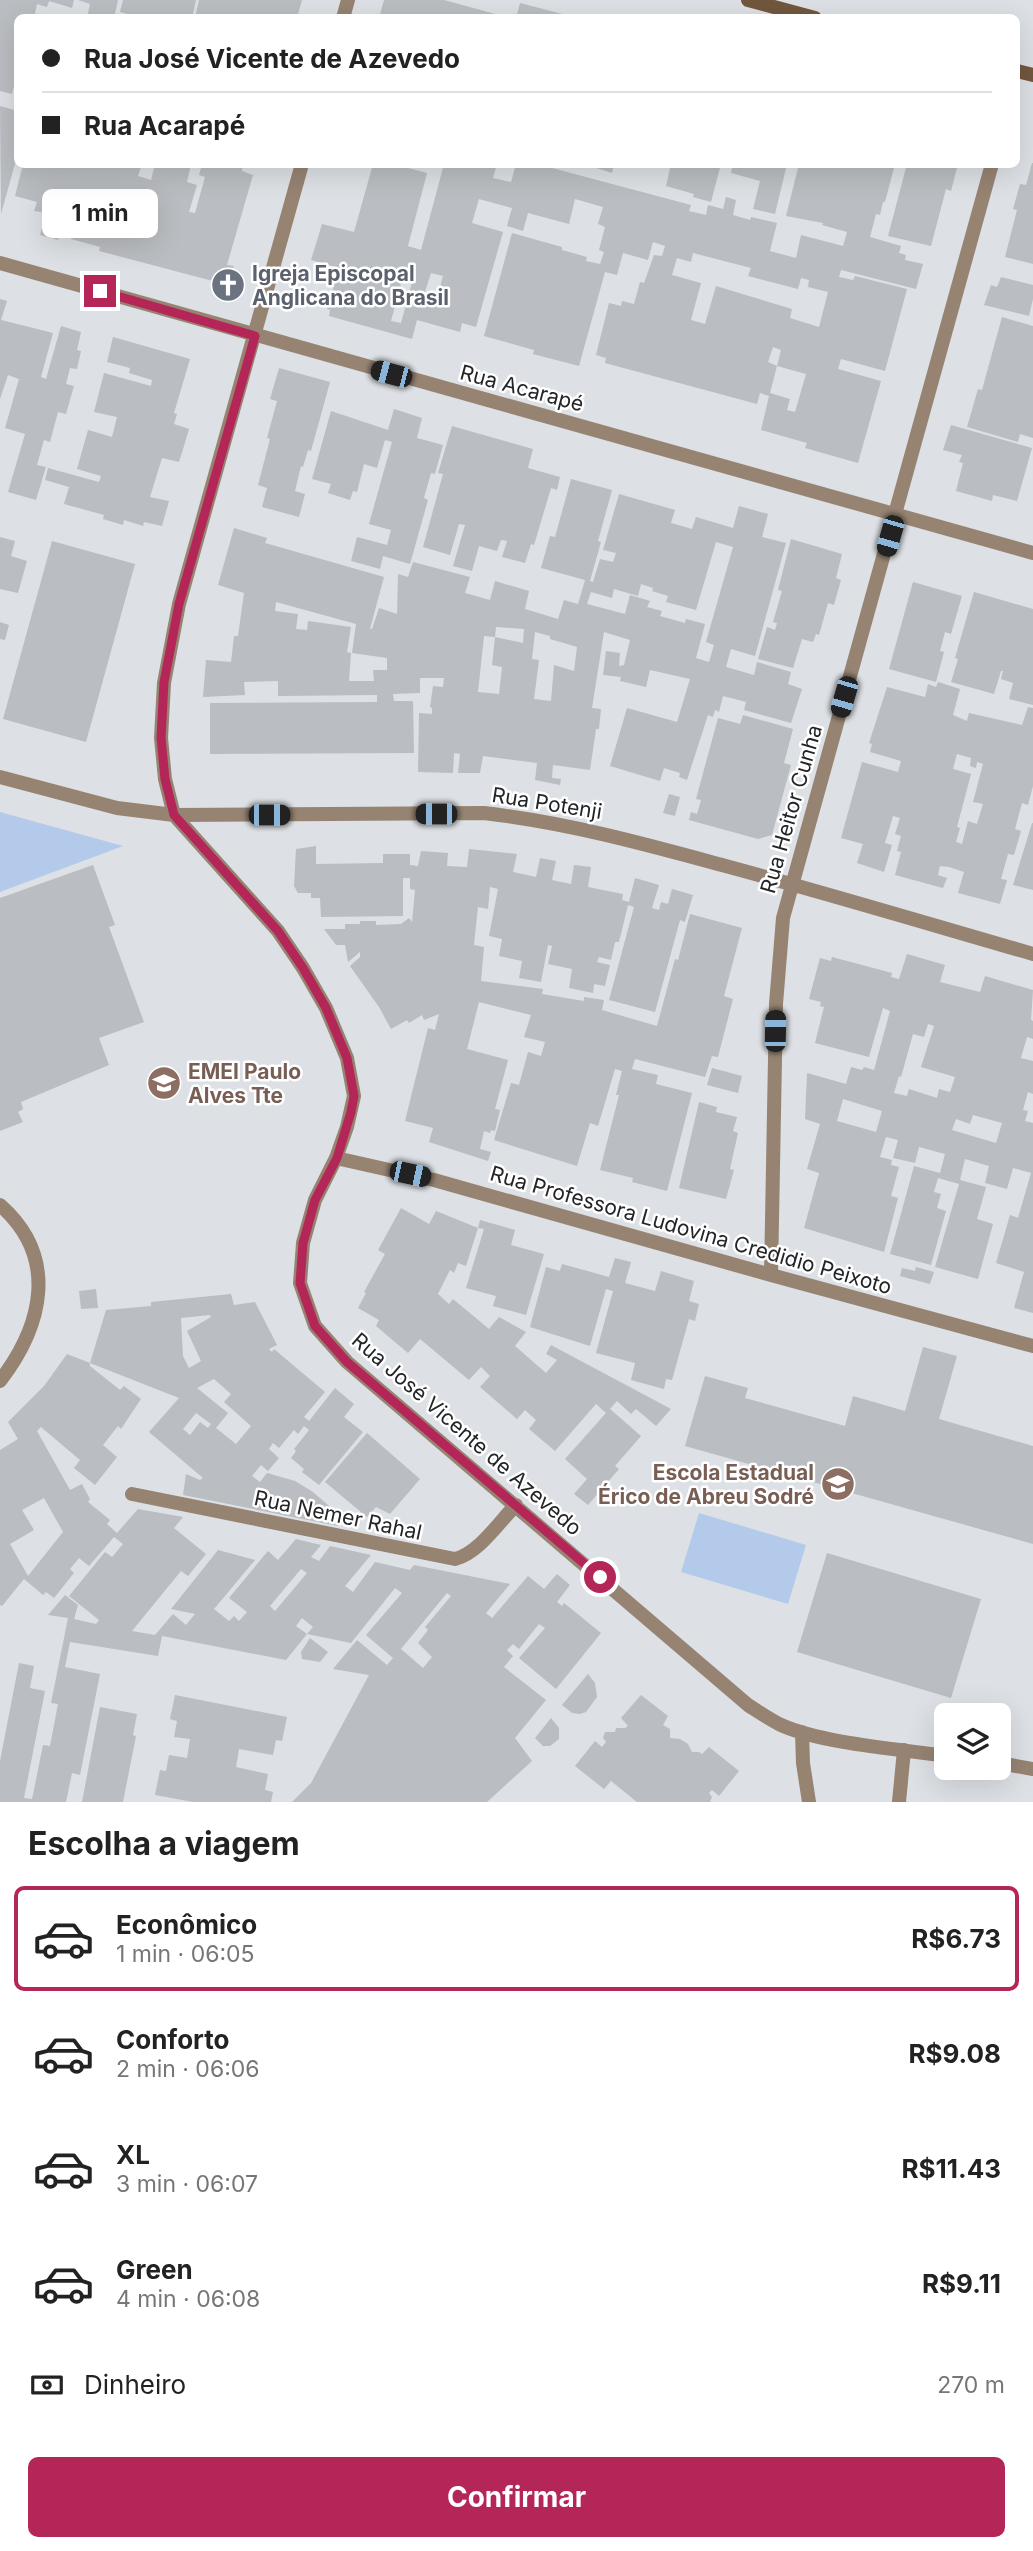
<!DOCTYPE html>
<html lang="pt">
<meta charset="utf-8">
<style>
:root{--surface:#fff;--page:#f6f6f6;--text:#222;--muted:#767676;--line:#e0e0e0;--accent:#b42558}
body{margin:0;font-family:Inter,sans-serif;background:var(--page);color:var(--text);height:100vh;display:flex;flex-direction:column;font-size:26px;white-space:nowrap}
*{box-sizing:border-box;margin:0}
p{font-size:23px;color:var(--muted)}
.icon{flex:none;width:38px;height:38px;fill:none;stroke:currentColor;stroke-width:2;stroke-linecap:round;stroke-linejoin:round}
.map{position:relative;height:1802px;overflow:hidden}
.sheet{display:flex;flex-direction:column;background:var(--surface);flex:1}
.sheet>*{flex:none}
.top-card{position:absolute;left:14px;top:14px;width:1006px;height:154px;border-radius:10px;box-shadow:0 7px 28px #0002;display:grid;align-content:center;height:154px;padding:0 28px;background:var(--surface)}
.tools{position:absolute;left:934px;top:1703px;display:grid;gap:14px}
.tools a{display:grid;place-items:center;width:77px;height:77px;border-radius:10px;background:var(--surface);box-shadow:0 7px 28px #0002;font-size:35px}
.end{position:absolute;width:32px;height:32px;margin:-16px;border:9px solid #b42558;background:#fff;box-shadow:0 0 0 4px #fff}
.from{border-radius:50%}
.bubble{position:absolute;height:49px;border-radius:10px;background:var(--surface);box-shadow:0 7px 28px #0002;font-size:23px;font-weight:700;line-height:49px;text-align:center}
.car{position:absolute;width:21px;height:42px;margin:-21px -10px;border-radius:9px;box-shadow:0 0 5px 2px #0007;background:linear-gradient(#222 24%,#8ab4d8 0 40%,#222 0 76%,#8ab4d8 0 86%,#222 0)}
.top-card b{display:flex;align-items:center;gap:24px;height:66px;font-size:26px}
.top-card b+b{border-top:2px solid var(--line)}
.top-card i{width:18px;height:18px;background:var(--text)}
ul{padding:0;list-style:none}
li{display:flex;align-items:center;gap:21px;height:105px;margin:0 14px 10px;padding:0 14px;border:4px solid transparent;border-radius:10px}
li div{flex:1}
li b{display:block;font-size:26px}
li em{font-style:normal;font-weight:700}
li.on{border-color:var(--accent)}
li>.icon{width:63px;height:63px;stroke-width:1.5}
h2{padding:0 28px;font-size:32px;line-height:84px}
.pay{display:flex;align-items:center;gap:18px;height:77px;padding:0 28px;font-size:26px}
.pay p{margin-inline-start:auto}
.primary-button{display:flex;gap:14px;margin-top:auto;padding:14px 28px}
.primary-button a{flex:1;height:80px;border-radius:10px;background:var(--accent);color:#fff;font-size:28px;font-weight:700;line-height:80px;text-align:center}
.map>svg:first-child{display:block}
</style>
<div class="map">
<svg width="1033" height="1802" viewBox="0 0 1033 1802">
<rect width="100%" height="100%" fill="#dde0e4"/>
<path fill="#b3caeb" d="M0 812 123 846 0 892Z
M699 1513 806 1545 788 1604 681 1572Z"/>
<path fill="#babdc1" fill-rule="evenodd" d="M0 0H74L72 8 49 1 47 7 37 4 34 18H18V83L15 82 12 94 0 91Z
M78 0H118L114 18H87L90 4Z
M123 0H196L192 18H126L127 14 120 12Z
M199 0H302L297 18H195Z
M384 0H444L510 18H379Z
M520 3 574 17V18H516Z
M0 106 18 111V153L1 214Z
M1032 163H1033V264L1005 257 1017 210 1013 209 1020 184 1026 185Z
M23 164H142L138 176 151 180 155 164H191L187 182 197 185 189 212 195 213 205 177 199 175 202 164H243L242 171 253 175 227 265 234 266 228 285 99 251 100 247 71 239 77 220 64 217 58 240 40 235 46 213 34 211 37 202 15 196Z
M373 164H393L427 173 408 246 421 250 444 164H497L493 178 511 182 516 164H537L691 205 689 211 706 215 708 205 723 209 726 197 736 200 733 215 750 220 751 217 777 223 770 251 796 258 801 235 843 246 847 232 822 225 823 223 786 216 799 164H895L885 202H883L880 215 876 214 870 237 901 246 899 253 906 255 905 260 923 264 916 289 841 270 839 277 853 280 855 276 907 289 885 371 841 359 838 369 881 381 858 463 805 448 807 443 761 430 769 396 760 393 757 404 605 363 606 358 596 355 609 303 621 306 622 301 634 304 640 282 644 283 654 255 662 256 665 246 653 242 648 260 623 253 617 275 605 272 579 366 533 354 534 350 484 336 512 233 562 247V250L587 257 586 261 600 264 604 252 599 250 605 227 598 224 603 207 575 199 569 224 528 213 523 231 507 226 512 208 479 199 472 223 503 232 476 327 462 323 460 332 417 320 412 339 329 316 330 310 327 309 339 268 311 260 322 224 354 232ZM693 253 751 268 748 276 798 289 801 278 809 280 808 287 828 292 819 327 790 318 792 309 716 286 705 324 691 320 701 283 672 275 677 258 691 262ZM405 268 415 271 401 323 391 321ZM431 273 443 276 435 305 422 301ZM773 347 781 350 777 366 806 374 795 412 787 410 790 399 770 393 777 366 768 362Z
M584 164H614L612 173Z
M671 164H721L711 202 693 197 694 194 666 186Z
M733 164H787L775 214 753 209 760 181 731 173Z
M907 164H958L951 191 946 189 931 246 888 236Z
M1001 277 1033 285V299L1029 316 984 305 991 285 997 287Z
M0 299 7 301 1 320 53 333 41 377 46 379 61 326 81 332 77 350 81 351 77 369 70 368 66 384 74 386 66 414 58 412 50 442 44 440 37 465 46 467 36 500 8 492 25 434 5 428 19 379 8 375 0 399Z
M1002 317 1033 326V438L1020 434 1018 442 967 427 978 389 982 390Z
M113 337 190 359 174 413 177 414 174 424 189 429 184 446 179 462 162 458 150 497 169 501 162 526 144 522 143 526 124 520 123 525 103 519 104 515 64 504 69 487 45 480 48 468 99 482 101 476 77 469 88 430 112 437 117 417 94 412 104 373 151 386 152 380 129 373 130 368 107 362Z
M279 368 330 382 311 451 308 450 303 467 301 466 295 491 305 494 299 517 262 507 267 488 258 485 270 439 267 438 277 401 270 399Z
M394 409 422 418 417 438 443 445 435 474 431 473 424 498 428 500 410 564 383 556 380 569 351 561 357 537 387 545 391 530 369 524 392 442 385 440 377 468 364 464 357 492 353 491 350 500 328 493 331 484 312 479 331 411 388 430Z
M951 425 1032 448 1017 501 993 495 992 501 956 491 963 463 959 462 962 455 943 450Z
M452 426 533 449 528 468 560 477 557 490 551 488 534 545 531 544 525 563 502 557 507 541 501 540 497 551 479 546 472 571 453 566 465 525 459 524 450 555 423 547 443 474 438 473Z
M571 479 612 490 598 541 601 542 590 581 593 582 600 559 613 562 616 553 603 550 619 494 675 510 671 523 692 529 696 517 733 528 739 506 768 514 762 537 786 543 755 656 731 649 726 667 754 675 757 662 791 672 788 684 802 689 791 723 744 710 746 702 723 696 719 712 715 710 713 717 708 715 687 780 679 777 680 773 664 768 660 781 610 766 627 708 677 722 690 679 650 670 646 687 620 681 621 677 603 675 606 651 620 653 619 666 624 665 630 640 604 632 592 708 601 709 599 729H596L590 770 553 765 552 778 561 779 560 785 535 780 537 763 483 756 480 773H458L460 754 454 753 453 773 418 772 419 713 432 714V708L430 707 433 686 443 687 444 678H420V693L393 694 394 701H413L414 753 210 754V703L377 702V695L278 696V681L244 682 245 695 203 697 206 660 231 662 234 636H238L244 593 218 585 234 528 267 538 265 543 384 577 370 629H372L379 608 397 614 398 574 408 577 413 562 470 577 465 593 490 600 495 581 529 591 525 609 558 619 564 600 578 604 585 580 541 568 550 536 555 537ZM716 542 733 547 706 642 714 645 709 662 696 658 705 624 686 619 685 623 660 616 662 611 647 607 650 601 630 595 625 614 587 604 591 592 612 598 614 589 638 596 641 584 653 588 652 591 668 596 666 602 696 610ZM276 602 356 624 352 653 387 658V670H373L374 681H349L351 653 347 652 351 627 308 621 307 630 296 629 298 614 275 611ZM496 627 524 629 523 643 495 637 492 665 502 667 499 694 478 692 484 636 495 637ZM535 632 550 636V639L577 647 574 671 554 665 551 701 534 699 539 660 532 659Z
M0 537 15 541 11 556 27 561 18 593 0 589Z
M791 539 842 554 836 578 841 580 834 605 828 603 819 635 816 634 813 642 802 639 793 668 758 659 767 627 775 630 777 623 773 622 782 591 778 590Z
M52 541 135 564 86 742 3 719Z
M913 582 962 596 951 634 945 632 940 651 944 652 936 682 889 669Z
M974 592 1033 609V705L1009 699 1013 683 1001 679 1003 671H1001L994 694 951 682 958 659 955 658Z
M0 622 9 625 5 640 0 639Z
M938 682 960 689 953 715 967 721 969 713 1022 725 1028 707 1033 708V786L1028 805 1022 803 1015 829 1021 831 1014 855 1008 854 1001 879 1007 880 1000 904 958 893 964 872 949 867 940 866 938 875 947 878 943 888 895 875 901 852 897 851 901 836 895 834 900 818 893 816 885 843 892 845 884 872 857 863 863 844 841 838 862 762 898 772 901 761 870 752 872 744 869 743 887 687 925 697 928 684 936 687ZM957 754 971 758 970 766 976 768 977 762 983 764 973 802 983 804 977 824 968 821 962 844 956 842 960 828 957 827 971 774 953 769Z
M743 715 793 729 784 763 791 765 772 835 758 839 689 820 691 812 697 814 701 800 696 799 718 718 740 724Z
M669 794 680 797 675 816 663 813Z
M1032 823H1033V890L1013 885Z
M316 846V864L383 863V854H410V865L418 866 421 851 448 853 447 866 467 867 469 849 517 854 513 872 536 877 540 858 556 861 552 880 571 884 574 865 591 867 588 887 623 894 622 900 629 902 635 878 659 885 652 908 659 910 661 902 668 904 672 889 693 895 685 922 680 920 655 1012 609 1000 634 907 628 905 619 942H615L611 960 599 957 597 962 610 965 605 986 594 984 593 993 569 988 572 969 548 964 552 946 548 945 541 982 519 978 522 961 499 956 502 939 489 936 498 889 490 887 488 909 478 907 474 945 484 947 481 981 543 989 542 994 584 1001V997L604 1000 602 1010 657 1026 675 959 678 960 690 914 742 928 724 996 733 999 718 1057 712 1056 705 1077 635 1059 632 1069 658 1075 656 1084 692 1093 667 1191 632 1182 633 1178 600 1170 619 1095H616L622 1071 615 1069 598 1126 590 1123 577 1166 494 1140 511 1083 519 1085 528 1052 541 1056 545 1042 524 1037 531 1015 479 1002 467 1049 508 1060 495 1109 500 1110 495 1131 491 1130 490 1133 484 1131 480 1149 491 1152 488 1161 429 1142 433 1128 405 1121 428 1028 435 1030 439 1014 424 1020 422 1015 409 1023 407 1020 391 1029 379 1007 350 966 360 957V952L348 962 345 945H336L324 929H345V924H360V921H376V925L401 924 409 918 412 922 415 890 410 889V878H403V916L321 917 320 898H311V893H298L294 886 296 849Z
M93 865 115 925 109 927 144 1022 99 1038 109 1065 21 1102 23 1109 18 1112 23 1122 0 1131V898Z
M907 954 945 965 940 982 980 992 985 976 1033 990 1031 1020 1033 1021V1039L1027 1037 1021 1058 1033 1061V1094L1028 1092 1023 1110 1028 1111 1025 1121 1033 1123V1313L1014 1308 1024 1272 996 1263 1010 1215 1018 1218 1031 1173 1013 1168 1007 1189 985 1183 989 1166 965 1159 960 1180 986 1187 977 1219 993 1224 978 1279 935 1267 959 1184 938 1178 934 1192 941 1194 937 1208 946 1211 931 1265 890 1254 914 1166 940 1173 945 1154 919 1147 915 1163 893 1158 898 1140 886 1137 880 1157 892 1160 891 1165 899 1167 891 1196 898 1198 884 1252 804 1228 819 1173 807 1169 820 1124 805 1119 807 1073 846 1084 851 1067 862 1070 864 1067 874 1070 890 1011 883 1008 869 1057 815 1043 824 1007 820 1006 821 1002 809 999 820 958 831 961 832 957 892 973 891 977 899 979ZM928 1024 934 1026 921 1067 955 1077 950 1092 939 1089 937 1098 909 1089 907 1096 894 1093 899 1076 901 1077 913 1034 924 1037ZM843 1099 882 1111 876 1132 837 1121ZM973 1115 1002 1123 996 1143 952 1130 956 1119 970 1124Z
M712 1068 742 1076 738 1093 707 1085Z
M699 1102 717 1107 716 1112 737 1117 733 1131 738 1133 730 1169 734 1170 726 1199 679 1188Z
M401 1208 429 1224 436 1211 478 1228 466 1266 458 1263 454 1273 450 1270 438 1294 449 1304 453 1299 489 1329 499 1317 526 1332 515 1346 546 1373 557 1360 546 1354 551 1345 671 1409 656 1426 636 1409 631 1414 617 1401 610 1409 641 1436 615 1466 619 1469 588 1505 574 1494 587 1479 565 1459 606 1413 596 1404 555 1451 529 1429 536 1420 525 1410 517 1419 480 1387 490 1376 481 1367 469 1380 420 1339 408 1353 376 1326 379 1320 358 1308 366 1293 364 1292 385 1254 378 1250Z
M480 1220 515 1230 511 1245 544 1254 526 1315 493 1306 496 1296 466 1288 484 1229 478 1228Z
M615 1258 631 1262 625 1283 655 1291 661 1271 694 1281 689 1301 699 1304 695 1321 689 1319 672 1380 666 1379 664 1389 631 1380 635 1363 596 1353 613 1291 606 1289 590 1346 530 1327 546 1267 560 1271 562 1264 609 1277Z
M916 1267 934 1272 930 1284 900 1276 902 1268 915 1271Z
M96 1289 98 1308 81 1309 79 1291Z
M231 1294 234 1305 255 1302 277 1345 269 1349 272 1352 274 1349 325 1392 304 1417 309 1421 335 1388 354 1404 344 1417 363 1432 319 1485 302 1472 304 1469 291 1458 296 1451 294 1449 309 1430 304 1426 298 1434 294 1430 279 1448 273 1443 269 1449 279 1458 268 1471 261 1465 252 1476 260 1482 267 1473 295 1481 313 1492 344 1519 338 1526 183 1495 186 1474 200 1480 203 1478 149 1432 179 1398 90 1363V1366L120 1390 124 1386 141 1399 121 1429 118 1426 103 1445 117 1457 95 1485 74 1468 80 1460 41 1427 37 1431 70 1490 82 1484 90 1499 88 1502 110 1520 107 1524 117 1533 138 1509 183 1517 174 1528 206 1554 188 1576 181 1571 132 1631 155 1635 173 1614 186 1625 195 1614 171 1609 218 1550 255 1560 214 1609 229 1621 234 1616 239 1621 247 1612 229 1598 268 1551 278 1560 296 1539 321 1545 311 1557 319 1561 330 1546 371 1555 345 1586 353 1592 375 1562 410 1570 414 1565 510 1584 486 1613 492 1618 528 1576 544 1589 557 1574 570 1585 557 1602 562 1606 564 1603 601 1633 556 1689 519 1658 545 1628 539 1624 519 1649 513 1644 507 1650 513 1656 504 1667 546 1700 515 1738 532 1761 487 1802H292L311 1783 369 1675 333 1669 357 1640 387 1665 393 1658 366 1635 402 1593 395 1588 351 1643 307 1634 313 1627 302 1618 296 1626 307 1634 286 1660 162 1636 158 1656 70 1642 65 1667 100 1674 80 1775 72 1773 66 1802H0V1761L19 1663 34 1666 30 1688 45 1691 24 1798 32 1799 43 1745 50 1746 58 1704 51 1703 68 1618 48 1615 65 1595 78 1605 74 1619 96 1624 99 1620 69 1596 105 1552 112 1557 123 1544 114 1537 89 1566 79 1558 70 1569 74 1573 54 1598 46 1592 43 1595 24 1579 2 1606 0 1605V1450L18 1439 8 1422 44 1386 67 1354 90 1363 106 1310 151 1306V1302ZM210 1315 211 1317 187 1331 201 1361 189 1368 183 1356 181 1318ZM214 1379 231 1394 224 1402 251 1426 236 1444 216 1428 228 1413 197 1388ZM196 1413 211 1424 208 1428 200 1422 190 1435 183 1429ZM44 1498 63 1532 28 1576 10 1544 34 1530 22 1510ZM301 1569 307 1573 275 1611 270 1606ZM447 1593 451 1596 425 1627 428 1630 418 1643 432 1657 423 1668 401 1649Z
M923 1347 957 1356 939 1419 1033 1446V1544L685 1446 705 1376 748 1388 745 1398 845 1426 853 1396 905 1411Z
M367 1433 420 1479 390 1514 376 1507 367 1517 325 1482Z
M827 1553 981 1599 951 1698 797 1652Z
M310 1638 328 1652 320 1662 302 1659 301 1652Z
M588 1674 595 1683 597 1697 586 1712 580 1714 572 1713 562 1705Z
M175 1695 287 1717 282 1741 276 1740 273 1755 239 1749 236 1767 268 1774 265 1790 273 1792 271 1802H193L155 1795 160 1770 166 1771 169 1755 187 1758 190 1739 174 1737 177 1721 170 1719Z
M641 1695 668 1716 663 1725 670 1729V1738L680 1739 688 1744 692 1752H699L702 1754 709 1747 739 1771 719 1796 712 1790 709 1793 712 1797 710 1802H637L611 1781 604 1789 575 1766 595 1741 602 1747 606 1742 603 1738 605 1732H615L616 1728H625L628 1726 621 1718Z
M100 1707 137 1714 133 1735 136 1736 123 1802H82Z
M551 1718 559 1728V1739L550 1746H543L535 1738Z"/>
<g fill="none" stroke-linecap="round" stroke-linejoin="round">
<path stroke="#968372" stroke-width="14" d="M343 18 348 0
M302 164 179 604 164 683 161 738 165 779 174 815 278 931 303 968 326 1008 347 1058 354 1096 347 1127 336 1158 315 1200 303 1243 300 1283 315 1326 347 1362 748 1705C759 1712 769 1719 781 1725 824 1744 899 1749 947 1756
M0 263 1033 553
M0 777 117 808 174 815 484 813C568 823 641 843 722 865 826 893 929 924 1033 954
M336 1158 434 1180 771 1275 1033 1346
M0 1205C59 1257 43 1325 0 1381
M771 1275 776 1004 783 918 992 164
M132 1494 455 1559C479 1553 499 1522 516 1505
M802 1732 803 1763 809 1802
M999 1763 1033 1769
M899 1802 904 1750"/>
<path stroke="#72573e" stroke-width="14" d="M748 0 815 18
M1017 71 1033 75"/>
</g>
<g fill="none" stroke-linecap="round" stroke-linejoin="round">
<path stroke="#b42558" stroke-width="9" d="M100 291 255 336 179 604 164 682 161 738 165 779 174 815 278 931 303 968 326 1008 347 1058 354 1096 351 1112 337 1158 315 1200 303 1243 300 1283 315 1326 347 1362 600 1577"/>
</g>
<defs>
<g id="church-disc" transform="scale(1.75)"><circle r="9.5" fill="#6b7280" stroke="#fff"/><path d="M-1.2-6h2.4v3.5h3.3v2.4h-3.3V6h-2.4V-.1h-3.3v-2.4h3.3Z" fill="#fff"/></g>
<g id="school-disc" transform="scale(1.75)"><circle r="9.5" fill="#8d6e63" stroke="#fff"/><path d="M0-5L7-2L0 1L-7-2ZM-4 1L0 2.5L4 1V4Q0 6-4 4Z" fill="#fff"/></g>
</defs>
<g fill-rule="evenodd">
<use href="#church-disc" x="228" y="285"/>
<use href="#school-disc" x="164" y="1083"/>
<use href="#school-disc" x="838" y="1484"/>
</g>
<g text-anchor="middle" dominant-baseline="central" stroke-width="5" stroke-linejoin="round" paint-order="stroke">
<g font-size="21" font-weight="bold" fill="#5b616d" stroke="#fff" text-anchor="start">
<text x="252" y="273">Igreja Episcopal<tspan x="252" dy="24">Anglicana do Brasil</tspan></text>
</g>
<g font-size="21" fill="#232425" stroke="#fff">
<text transform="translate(522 388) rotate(15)">Rua Acarapé</text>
<text transform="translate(547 803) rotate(9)">Rua Potenji</text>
<text transform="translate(791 809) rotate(-74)">Rua Heitor Cunha</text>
<text transform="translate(691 1230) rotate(16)">Rua Professora Ludovina Credidio Peixoto</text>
<text transform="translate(467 1434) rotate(41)">Rua José Vicente de Azevedo</text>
<text transform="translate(338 1515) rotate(12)">Rua Nemer Rahal</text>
</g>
<g font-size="21" font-weight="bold" fill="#785e54" stroke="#fff" text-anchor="start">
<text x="188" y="1071">EMEI Paulo<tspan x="188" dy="24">Alves Tte</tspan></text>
<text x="814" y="1472" text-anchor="end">Escola Estadual<tspan x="814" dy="24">Érico de Abreu Sodré</tspan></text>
</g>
</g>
</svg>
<div class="tools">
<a><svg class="icon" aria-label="layers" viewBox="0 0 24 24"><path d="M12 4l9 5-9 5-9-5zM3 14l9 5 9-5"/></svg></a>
</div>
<i class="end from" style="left:600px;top:1577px"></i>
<i class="end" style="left:100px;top:291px"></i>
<div class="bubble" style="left:42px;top:189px;width:116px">1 min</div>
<i class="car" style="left:391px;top:374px;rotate:285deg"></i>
<i class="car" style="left:890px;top:536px;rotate:196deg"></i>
<i class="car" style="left:844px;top:697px;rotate:196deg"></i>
<i class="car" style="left:436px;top:814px;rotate:270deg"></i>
<i class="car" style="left:269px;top:815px;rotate:90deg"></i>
<i class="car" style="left:775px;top:1031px;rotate:1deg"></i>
<i class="car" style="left:410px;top:1174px;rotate:102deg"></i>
<div class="top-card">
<b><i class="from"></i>Rua José Vicente de Azevedo</b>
<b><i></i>Rua Acarapé</b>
</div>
</div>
<section class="sheet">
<h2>Escolha a viagem</h2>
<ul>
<li class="on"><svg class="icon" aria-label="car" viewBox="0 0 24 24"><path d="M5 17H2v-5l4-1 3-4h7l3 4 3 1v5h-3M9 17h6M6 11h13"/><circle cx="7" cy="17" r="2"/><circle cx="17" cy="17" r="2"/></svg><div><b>Econômico</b><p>1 min · 06:05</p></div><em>R$6.73</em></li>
<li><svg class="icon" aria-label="car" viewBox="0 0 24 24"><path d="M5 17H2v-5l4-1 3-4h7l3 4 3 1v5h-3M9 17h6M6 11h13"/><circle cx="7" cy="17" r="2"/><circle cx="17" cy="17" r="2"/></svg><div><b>Conforto</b><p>2 min · 06:06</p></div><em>R$9.08</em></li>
<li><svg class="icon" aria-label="car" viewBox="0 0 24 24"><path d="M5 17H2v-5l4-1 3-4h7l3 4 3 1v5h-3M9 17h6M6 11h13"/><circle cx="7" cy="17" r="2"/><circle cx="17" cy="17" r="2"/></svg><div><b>XL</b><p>3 min · 06:07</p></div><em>R$11.43</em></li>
<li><svg class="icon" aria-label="car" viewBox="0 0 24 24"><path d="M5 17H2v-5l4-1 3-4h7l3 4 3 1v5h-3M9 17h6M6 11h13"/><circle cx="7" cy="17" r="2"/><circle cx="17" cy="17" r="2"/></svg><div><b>Green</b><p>4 min · 06:08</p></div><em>R$9.11</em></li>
</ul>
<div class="pay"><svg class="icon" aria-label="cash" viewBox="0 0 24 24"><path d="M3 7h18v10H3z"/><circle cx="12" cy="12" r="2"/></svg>Dinheiro<p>270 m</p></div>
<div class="primary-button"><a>Confirmar</a></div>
</section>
